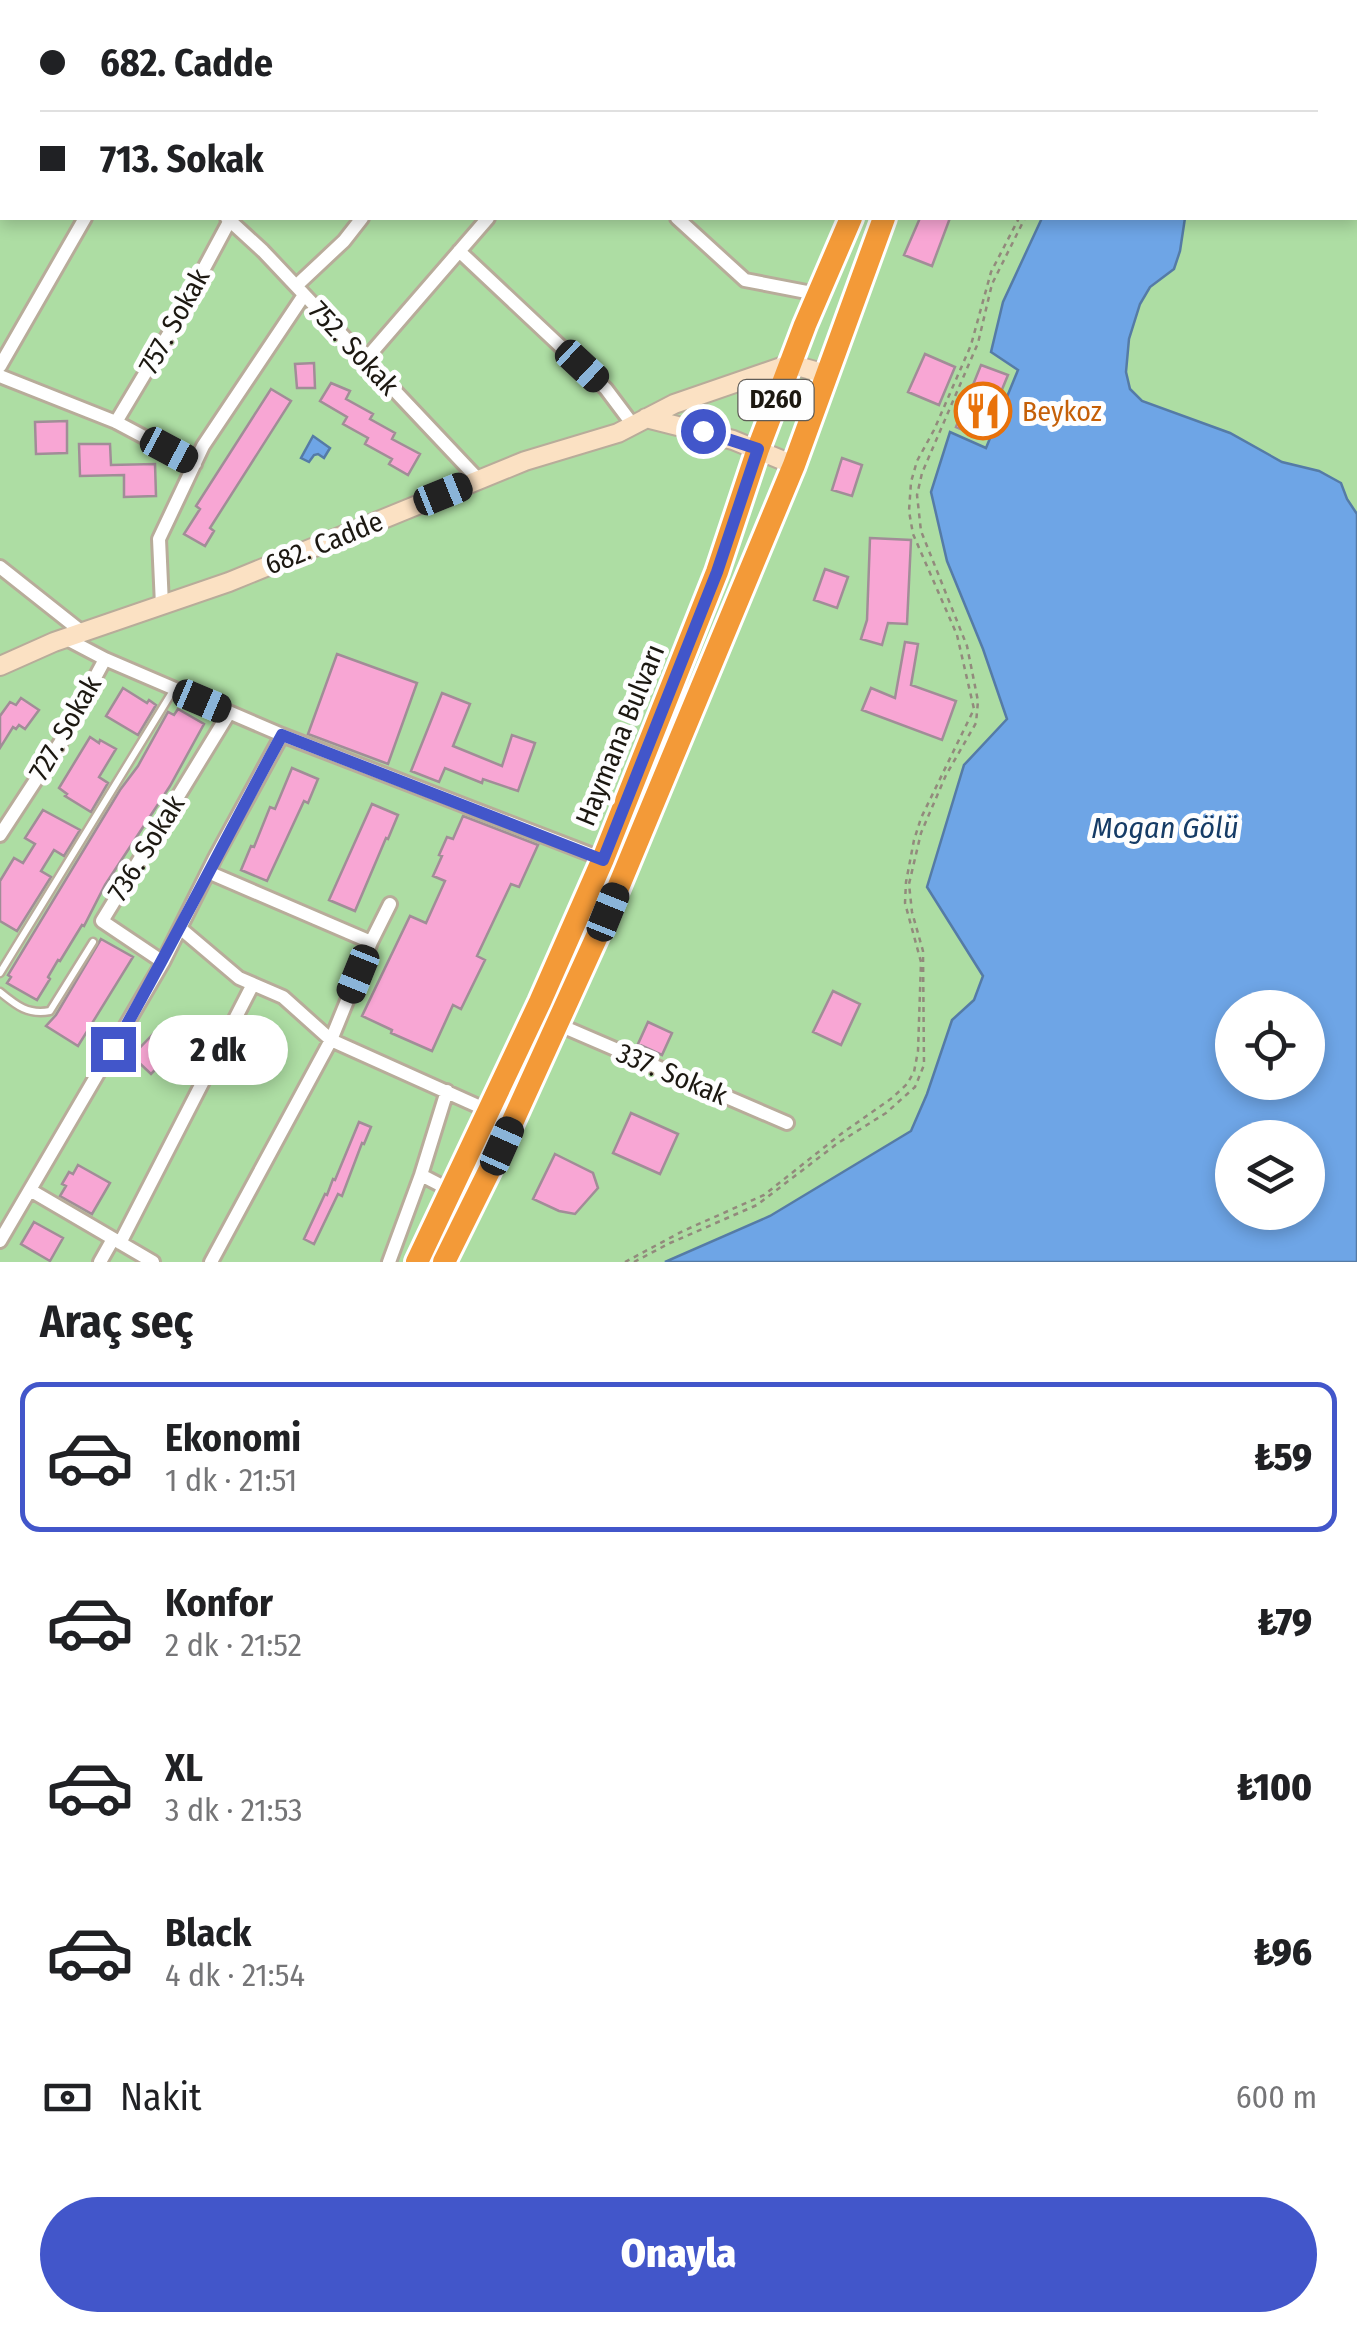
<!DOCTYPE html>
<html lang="tr">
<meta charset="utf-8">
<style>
:root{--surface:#fff;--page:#f6f6f6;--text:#202124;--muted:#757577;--line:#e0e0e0;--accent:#4256ca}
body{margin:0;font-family:"Fira Sans Condensed",sans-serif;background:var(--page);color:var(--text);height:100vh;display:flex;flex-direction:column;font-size:38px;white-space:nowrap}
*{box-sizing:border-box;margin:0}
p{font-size:32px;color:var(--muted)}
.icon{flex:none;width:55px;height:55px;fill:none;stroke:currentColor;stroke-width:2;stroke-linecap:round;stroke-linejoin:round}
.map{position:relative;height:1262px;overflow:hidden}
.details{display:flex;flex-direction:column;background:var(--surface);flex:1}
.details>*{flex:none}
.banner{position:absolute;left:0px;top:0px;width:1358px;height:220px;box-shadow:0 5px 15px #0003;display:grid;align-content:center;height:220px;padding:0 40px;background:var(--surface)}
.controls{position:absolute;left:1215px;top:990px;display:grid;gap:20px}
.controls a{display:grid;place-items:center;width:110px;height:110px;border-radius:50%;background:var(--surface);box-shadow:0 5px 15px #0003;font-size:50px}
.end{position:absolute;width:45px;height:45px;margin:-22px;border:12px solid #4256ca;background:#fff;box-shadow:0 0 0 5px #fff}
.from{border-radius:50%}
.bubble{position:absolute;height:70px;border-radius:35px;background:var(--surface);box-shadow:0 5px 15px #0003;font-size:32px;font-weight:800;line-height:70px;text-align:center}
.car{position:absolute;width:30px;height:60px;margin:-30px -15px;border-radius:12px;box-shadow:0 0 8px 2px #0007;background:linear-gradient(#222 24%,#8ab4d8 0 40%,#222 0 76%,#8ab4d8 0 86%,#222 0)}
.banner b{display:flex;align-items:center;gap:35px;height:95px;font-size:38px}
.banner b+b{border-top:2px solid var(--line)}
.banner i{width:25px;height:25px;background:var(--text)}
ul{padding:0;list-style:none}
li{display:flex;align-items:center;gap:30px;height:150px;margin:0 20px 15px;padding:0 20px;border:5px solid transparent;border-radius:20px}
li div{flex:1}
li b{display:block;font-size:38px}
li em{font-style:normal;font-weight:800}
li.on{border-color:var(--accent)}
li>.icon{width:90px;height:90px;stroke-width:1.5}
h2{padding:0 40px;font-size:45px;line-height:120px}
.pay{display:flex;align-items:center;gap:25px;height:110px;padding:0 40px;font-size:38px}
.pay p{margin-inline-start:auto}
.cta{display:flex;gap:20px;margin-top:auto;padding:20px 40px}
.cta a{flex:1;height:115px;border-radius:60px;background:var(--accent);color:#fff;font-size:40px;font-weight:800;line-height:115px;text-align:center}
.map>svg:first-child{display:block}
</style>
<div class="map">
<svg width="1357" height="1262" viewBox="0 0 1357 1262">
<rect width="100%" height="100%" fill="#fbefdb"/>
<path fill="#addda3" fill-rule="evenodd" d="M0 0H1357V1262H0ZM2 2H1355V218H2ZM1232 1008H1308V1082H1232ZM1232 1138H1308V1212H1232Z"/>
<path fill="#6ea5e6" stroke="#557ba6" stroke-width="2.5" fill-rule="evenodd" d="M1250 0H1357V70L1355 71V2H1246Z
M1042 218H1185L1180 251 1174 269 1150 287 1140 304 1129 339 1126 372 1130 389 1142 401 1230 433 1282 462 1319 471 1341 483 1347 499 1357 514V1262H665L770 1216 911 1131 927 1094 952 1020 974 1000 983 976 927 887 964 765 1007 719 983 649 947 561 931 492 950 432 986 448 1018 370 991 352 1003 302ZM1232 1008H1308V1082H1232ZM1232 1138H1308V1212H1232Z
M313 436 330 448 324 458 318 454 314 455 309 462 301 458Z"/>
<path fill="#f8a6d4" stroke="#a18d97" stroke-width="2.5" d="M920 218H950L932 266 904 255Z
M925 354 955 367 939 405 908 392Z
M314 363 315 388H297L295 364Z
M981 365 1008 375 982 438 956 427Z
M331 383 350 391 346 399 373 414 370 419 395 433 392 439 420 454 408 475 389 464 392 459 365 444 368 438 343 424 347 417 320 401Z
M271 389 291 401 210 528 214 531 205 546 184 534 200 509 196 506Z
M67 421V453L36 454 35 422Z
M79 444H110L111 465 155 464 156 496 124 497V475L80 476Z
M842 458 862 465 852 496 832 490Z
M870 538 911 540 907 624 888 623 882 645 861 639 867 620Z
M825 569 848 577 837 608 814 600Z
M905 642 918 644 911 685 956 701 942 740 862 710 871 688 895 698Z
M337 654 417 683 388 764 308 734Z
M123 688 147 703 149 700 156 705 138 735 106 716Z
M442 693 470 704 453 746 502 766 512 735 535 743 518 791 483 779 482 783 445 768 439 782 411 771Z
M21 698 39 710 25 729 19 725 16 729 13 727 0 748V716L10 702 16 705Z
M178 709 204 724 170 786 105 885 84 926 82 925 60 961 58 960 48 977 50 979 37 1000 7 983 11 977 8 975 120 790 138 766 168 712 174 715Z
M90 737 99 743 100 740 116 749 99 777 108 783 91 812 65 796 67 794 59 788Z
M292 768 318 779 308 803 304 801 267 881 241 870 251 846 254 847 270 807 275 809Z
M372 804 398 815 388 839 386 838 355 911 329 900Z
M43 810 80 830 64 856 54 850 41 871 51 877 17 931 0 921V881L14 858 23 863 35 844 25 838Z
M463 816 538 845 519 887 511 884 477 956 485 960 461 1009 453 1005 432 1051 391 1033 392 1030 362 1016 410 916 426 923 445 881 433 876 442 856 439 855 447 837 453 839Z
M101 939 133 957 78 1046 46 1026 56 1015Z
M833 991 860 1004 841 1045 813 1032Z
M648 1022 672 1033 662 1055 638 1044Z
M153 1034 172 1053 151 1074 132 1056Z
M631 1113 678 1134 660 1174 613 1153Z
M359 1122 371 1127 364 1144 362 1143 342 1196 338 1194 314 1244 304 1239 325 1194 327 1195 333 1179 335 1180Z
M555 1154 593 1173 598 1188 575 1214 559 1211 533 1199Z
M78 1165 110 1183 92 1214 60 1196 66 1186 62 1184 69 1172 73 1174Z
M34 1222 63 1238 50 1261 21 1244Z"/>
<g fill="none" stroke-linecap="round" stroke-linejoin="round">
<g stroke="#b8ac9a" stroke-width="11">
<path id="lane" d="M0 973 174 689
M0 992C17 1006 28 1015 50 1011L93 942"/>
</g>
<g stroke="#b8ac9a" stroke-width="18">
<path id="street" d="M438 0 441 2
M812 0 815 2
M1137 0 1138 1
M74 2 76 0
M267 2 269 0
M353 2 355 0
M512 2 514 0
M678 2 681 0
M0 6 2 9
M0 75 2 76
M0 117 2 112
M227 218 263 251 479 480
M677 218 745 280 817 294
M459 251 606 389 633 425
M296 286 344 241 362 218
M365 360 488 218
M0 366 85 218
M0 376 116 422 195 464
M116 422 171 330 230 220
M0 567 82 632
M162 605 159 539 203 446 304 295
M105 659 282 735 603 859
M0 835 60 743 105 659 65 638
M208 872 371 942
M180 928 239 978 283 997 331 1040 489 1111
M163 962 102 921 229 713
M557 1024 787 1123
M421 1175 452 1191
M30 1190 153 1262
M0 1241 163 962 215 858 282 735
M120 1243 253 984
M100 1262 113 1239
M211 1262 331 1040 371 942 390 904
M389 1262 421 1175 447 1091"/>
</g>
<g stroke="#b8ac9a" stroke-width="22">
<path id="secondary" d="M646 418 733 440 794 465
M0 666 54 642 229 582 525 461 618 433 674 404 790 364 826 374"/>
</g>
<g stroke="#fff" stroke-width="28">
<path id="highway" d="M954 2 956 0
M986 2 988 0
M417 1262 540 1002 603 859 717 572 758 449 805 325 851 218
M444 1262 502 1145 608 912 794 465 884 218"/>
</g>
<path stroke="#928a7c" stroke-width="2.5" stroke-dasharray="5 5" stroke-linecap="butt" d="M1197 2 1200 0
M1203 2 1207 0
M625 1262 683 1231 764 1195 841 1134 892 1098 907 1084 914 1072 918 1051 921 962 905 903 906 882 914 840 921 818 974 709 957 635 913 534 909 511 911 482 917 461 934 430 971 345 991 272 1019 218
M634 1262 670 1243 757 1205 838 1143 886 1113 915 1087 924 1065 923 951 912 912 909 884 921 833 946 775 976 723 978 701 967 646 921 531 917 495 922 473 978 343 992 284 1025 218"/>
<use href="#lane" stroke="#fff" stroke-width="6"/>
<use href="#street" stroke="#fff" stroke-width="12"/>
<use href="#secondary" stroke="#fbe1c3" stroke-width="18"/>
<use href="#highway" stroke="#f39a38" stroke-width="22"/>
</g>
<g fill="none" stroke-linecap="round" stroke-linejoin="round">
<path stroke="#4256ca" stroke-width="12" d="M113 1049C172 946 225 839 282 735L603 860 717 572 758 449 703 431"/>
</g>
<defs>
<g id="restaurant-ring" transform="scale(2.875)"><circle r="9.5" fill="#fefefe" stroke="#e8710a" stroke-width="1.5"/><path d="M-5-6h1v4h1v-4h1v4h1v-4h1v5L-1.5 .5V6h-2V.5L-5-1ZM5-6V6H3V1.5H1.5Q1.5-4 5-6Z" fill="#e8710a"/></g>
</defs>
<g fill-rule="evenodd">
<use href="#restaurant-ring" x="983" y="411"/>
</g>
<g text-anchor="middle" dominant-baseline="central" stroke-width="10" stroke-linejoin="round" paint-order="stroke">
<rect fill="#fefefe" stroke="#605d58" stroke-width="2.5" x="738.5" y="380" width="75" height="40" rx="8"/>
<g font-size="25" font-weight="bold" fill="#1c1811">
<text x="776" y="400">D260</text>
</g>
<g font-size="28" fill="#1c1811" stroke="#fefefe">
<text transform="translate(174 321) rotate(-61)">757. Sokak</text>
<text transform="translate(354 348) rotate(47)">752. Sokak</text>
<text transform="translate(324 543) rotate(-22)">682. Cadde</text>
<text transform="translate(65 728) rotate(-60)">727. Sokak</text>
<text transform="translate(620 735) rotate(-68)">Haymana Bulvarı</text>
<text transform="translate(146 848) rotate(-58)">736. Sokak</text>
<text transform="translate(672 1074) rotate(23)">337. Sokak</text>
</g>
<g font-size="28" fill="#c56008" stroke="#fefefe" text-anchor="start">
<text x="1022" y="411">Beykoz</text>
</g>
<g font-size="30" font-style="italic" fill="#163c66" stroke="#fefefe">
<text x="1165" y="828">Mogan Gölü</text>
</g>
</g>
</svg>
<div class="controls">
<a><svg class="icon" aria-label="locate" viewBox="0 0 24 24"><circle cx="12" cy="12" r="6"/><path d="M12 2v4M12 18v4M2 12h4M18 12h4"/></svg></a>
<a><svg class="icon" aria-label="layers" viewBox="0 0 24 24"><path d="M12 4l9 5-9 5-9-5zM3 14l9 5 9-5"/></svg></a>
</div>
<i class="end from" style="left:703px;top:431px"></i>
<i class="end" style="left:113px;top:1049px"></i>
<div class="bubble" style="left:148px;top:1015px;width:140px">2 dk</div>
<i class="car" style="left:582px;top:366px;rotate:133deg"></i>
<i class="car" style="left:169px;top:450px;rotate:118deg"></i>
<i class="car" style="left:443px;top:494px;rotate:68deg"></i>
<i class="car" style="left:202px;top:701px;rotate:113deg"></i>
<i class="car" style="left:608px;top:912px;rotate:22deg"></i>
<i class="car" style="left:358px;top:974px;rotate:202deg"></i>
<i class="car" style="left:502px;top:1146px;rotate:24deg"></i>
<div class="banner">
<b><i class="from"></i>682. Cadde</b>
<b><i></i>713. Sokak</b>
</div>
</div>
<section class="details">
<h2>Araç seç</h2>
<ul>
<li class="on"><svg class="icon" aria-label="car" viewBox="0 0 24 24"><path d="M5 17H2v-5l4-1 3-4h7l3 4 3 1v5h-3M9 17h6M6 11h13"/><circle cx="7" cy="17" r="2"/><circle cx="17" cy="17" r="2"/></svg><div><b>Ekonomi</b><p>1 dk · 21:51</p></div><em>₺59</em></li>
<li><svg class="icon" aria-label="car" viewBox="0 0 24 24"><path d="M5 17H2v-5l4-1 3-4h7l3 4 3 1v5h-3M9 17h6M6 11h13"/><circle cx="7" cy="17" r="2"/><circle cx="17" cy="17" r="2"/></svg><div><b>Konfor</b><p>2 dk · 21:52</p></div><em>₺79</em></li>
<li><svg class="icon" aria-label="car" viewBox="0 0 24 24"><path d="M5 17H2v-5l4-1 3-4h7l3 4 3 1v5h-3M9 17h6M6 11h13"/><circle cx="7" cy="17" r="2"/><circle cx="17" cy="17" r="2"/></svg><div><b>XL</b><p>3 dk · 21:53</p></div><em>₺100</em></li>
<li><svg class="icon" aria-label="car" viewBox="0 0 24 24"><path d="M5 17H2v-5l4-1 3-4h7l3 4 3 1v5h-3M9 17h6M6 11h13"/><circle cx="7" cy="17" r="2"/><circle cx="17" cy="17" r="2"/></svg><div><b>Black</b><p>4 dk · 21:54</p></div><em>₺96</em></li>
</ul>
<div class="pay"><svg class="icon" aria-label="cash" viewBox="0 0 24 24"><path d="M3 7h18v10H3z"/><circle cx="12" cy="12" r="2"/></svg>Nakit<p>600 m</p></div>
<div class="cta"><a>Onayla</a></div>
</section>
